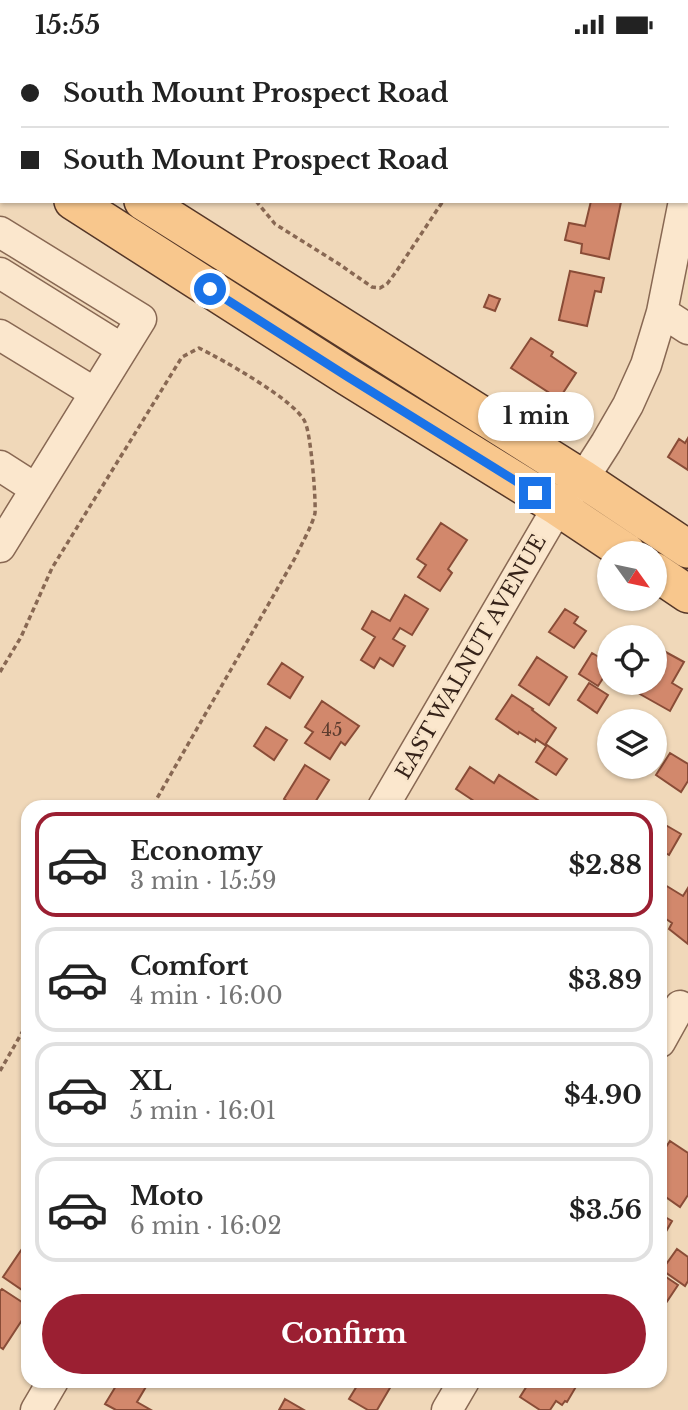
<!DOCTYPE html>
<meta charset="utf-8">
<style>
:root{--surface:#fff;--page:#f2f2f2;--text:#222;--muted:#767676;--line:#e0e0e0;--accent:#9b1f32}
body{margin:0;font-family:"Libre Baskerville",serif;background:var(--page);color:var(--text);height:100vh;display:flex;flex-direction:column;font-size:26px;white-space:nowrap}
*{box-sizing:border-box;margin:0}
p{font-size:23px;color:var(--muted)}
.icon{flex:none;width:38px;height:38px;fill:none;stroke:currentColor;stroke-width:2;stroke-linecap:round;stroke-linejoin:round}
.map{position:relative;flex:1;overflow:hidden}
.panel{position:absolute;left:21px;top:751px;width:646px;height:588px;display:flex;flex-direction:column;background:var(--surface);border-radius:21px;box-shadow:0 2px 5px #0004}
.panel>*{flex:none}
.hud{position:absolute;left:0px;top:0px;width:690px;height:154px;box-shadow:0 2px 5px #0004;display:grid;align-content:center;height:154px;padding:0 21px;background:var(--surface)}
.needle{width:46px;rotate:123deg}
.buttons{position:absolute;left:597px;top:492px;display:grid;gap:14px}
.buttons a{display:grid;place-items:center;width:70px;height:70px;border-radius:50%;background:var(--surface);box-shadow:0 2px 5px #0004;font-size:35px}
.end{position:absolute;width:32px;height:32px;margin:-16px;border:9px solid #1a73e8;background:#fff;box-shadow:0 0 0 4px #fff}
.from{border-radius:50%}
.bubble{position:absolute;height:49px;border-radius:24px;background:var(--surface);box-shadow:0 2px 5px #0004;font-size:23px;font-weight:800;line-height:49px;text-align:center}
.hud b{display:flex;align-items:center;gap:24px;height:66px;font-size:26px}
.hud b+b{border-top:2px solid var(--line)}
.hud i{width:18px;height:18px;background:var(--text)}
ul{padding:12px 0 0;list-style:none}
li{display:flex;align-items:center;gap:21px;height:105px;margin:0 14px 10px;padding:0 7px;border:4px solid var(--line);border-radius:21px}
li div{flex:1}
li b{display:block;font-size:26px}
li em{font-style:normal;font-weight:800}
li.active{border-color:var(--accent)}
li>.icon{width:63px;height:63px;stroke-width:1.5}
.primary-button{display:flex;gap:14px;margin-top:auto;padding:14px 21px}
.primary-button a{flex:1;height:80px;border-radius:42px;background:var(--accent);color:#fff;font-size:28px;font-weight:800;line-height:80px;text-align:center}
.status{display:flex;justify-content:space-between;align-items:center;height:49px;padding:0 35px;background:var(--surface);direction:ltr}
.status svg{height:19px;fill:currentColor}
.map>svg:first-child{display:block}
</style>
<div class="status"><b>15:55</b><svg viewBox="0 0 49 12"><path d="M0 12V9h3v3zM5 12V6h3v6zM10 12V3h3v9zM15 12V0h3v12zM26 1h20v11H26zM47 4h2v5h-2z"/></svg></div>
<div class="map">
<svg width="688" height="1361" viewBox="0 0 688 1361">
<rect width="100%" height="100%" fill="#f0d8b9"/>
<path fill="#d2886c" stroke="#894c37" stroke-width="2" d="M591 152 621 153 609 210 581 204 582 195 565 191 569 174 585 177Z
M570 222 604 229 601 243 595 242 587 277 559 271Z
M489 246 500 250 495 262 484 258Z
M531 289 553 303 551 307 576 324 559 350 511 319Z
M688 389V421L668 408 679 390 685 394Z
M441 474 467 491 448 520 452 524 440 542 418 528 426 516 417 510Z
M405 546 428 560 412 586 400 579 393 590 405 597 393 617 380 609 374 619 361 611 375 588 362 580 372 562 390 572Z
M565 560 578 568 574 574 586 582 574 599 549 583Z
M662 601 684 613 672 634 682 640 670 662 638 644 644 634H654V614Z
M592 604 609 614V620L598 637 579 625Z
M537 608 567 628 549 656 519 636Z
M282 614 303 628 290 649 268 635Z
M589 634 608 646 597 664 578 651Z
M512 646 533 660 532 661 556 679 545 696 536 690 535 693 519 683 518 685 496 670Z
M322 652 359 677 345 696 341 693 330 710 305 694 313 683 305 678Z
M266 678 287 691 274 711 254 697Z
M547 696 567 710 556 726 536 713Z
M670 704 688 715V732L681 743 656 726Z
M305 716 329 731 312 758H296L284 750Z
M470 718 494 734 499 726 547 757 483 758 456 740Z
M662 774 681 785 669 806 660 801V777Z
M665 836 683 847 688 839V895L669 880 672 874 660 866V843Z
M670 1092 688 1104V1146L680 1158 660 1144V1107Z
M660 1165 672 1172 660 1193Z
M28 1191V1245L3 1228Z
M677 1200 688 1208V1232L685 1237 662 1221Z
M660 1224 678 1236 664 1257 660 1255Z
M2 1240 28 1257V1262L3 1300 0 1298V1242Z
M119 1332H140L147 1336 137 1353 151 1361H116L105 1355Z
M360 1332H394L377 1361H368L349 1350Z
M530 1332H578L576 1335 577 1336 567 1353 565 1352 562 1356 556 1352 550 1361H540L520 1348Z
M285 1350 304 1361H279Z"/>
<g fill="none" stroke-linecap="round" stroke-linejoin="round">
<g stroke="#886853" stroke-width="33">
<path id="minor" d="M39 2 43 0
M0 21 2 20
M688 132V130
M0 183 141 270 0 498
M0 224 122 300
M662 263 688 280
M0 286 95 344
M0 417 36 440
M383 758 558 458 583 430 606 394 628 356 646 316 662 263 684 152
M660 993 680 957
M36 1361 53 1332
M447 1361 464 1332"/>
</g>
<g stroke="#553728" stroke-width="40">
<path id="major" d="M0 60 2 61
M0 105 2 107
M73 152 348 328 558 458 627 504
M143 152 583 430 688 500
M654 522 688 545"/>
</g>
<path stroke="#886853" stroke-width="3.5" stroke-dasharray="5 3.5" stroke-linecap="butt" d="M180 2 182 0
M522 2V0
M256 152 275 175 339 215 372 238 380 239 387 235 396 223 443 152
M0 623 21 588 52 519 182 308 199 299C223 311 295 351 305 373 311 385 316 450 315 464 313 475 300 498 295 509L152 758
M0 1022 28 973"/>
<use href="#minor" stroke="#fbe7cd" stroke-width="30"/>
<use href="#major" stroke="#f8c78d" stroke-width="37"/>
</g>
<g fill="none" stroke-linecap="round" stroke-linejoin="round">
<path stroke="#1a73e8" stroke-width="9" d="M210 240 348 328 535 444"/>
</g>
<g text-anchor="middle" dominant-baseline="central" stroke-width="5" stroke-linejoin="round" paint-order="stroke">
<g font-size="18" fill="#5d3c2e">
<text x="332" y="681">45</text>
</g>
<g font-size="21" fill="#362319" stroke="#f8e4c9">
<text transform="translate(471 608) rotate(-60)">EAST WALNUT AVENUE</text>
</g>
</g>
</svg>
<div class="buttons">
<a><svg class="needle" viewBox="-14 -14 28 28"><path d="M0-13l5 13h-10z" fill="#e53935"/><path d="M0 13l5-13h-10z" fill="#767676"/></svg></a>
<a><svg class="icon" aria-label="locate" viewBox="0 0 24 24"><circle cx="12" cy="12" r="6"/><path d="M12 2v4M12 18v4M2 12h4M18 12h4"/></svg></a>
<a><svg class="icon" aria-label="layers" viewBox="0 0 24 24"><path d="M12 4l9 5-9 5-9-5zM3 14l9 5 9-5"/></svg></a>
</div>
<i class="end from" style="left:210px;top:240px"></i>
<i class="end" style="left:535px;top:444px"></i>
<div class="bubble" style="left:478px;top:343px;width:116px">1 min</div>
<div class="hud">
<b><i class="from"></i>South Mount Prospect Road</b>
<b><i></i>South Mount Prospect Road</b>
</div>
<section class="panel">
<ul>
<li class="active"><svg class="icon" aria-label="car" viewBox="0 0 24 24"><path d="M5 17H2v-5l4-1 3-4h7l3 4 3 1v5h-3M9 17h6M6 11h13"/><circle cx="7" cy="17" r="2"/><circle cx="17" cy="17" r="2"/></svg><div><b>Economy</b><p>3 min · 15:59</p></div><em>$2.88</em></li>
<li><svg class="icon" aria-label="car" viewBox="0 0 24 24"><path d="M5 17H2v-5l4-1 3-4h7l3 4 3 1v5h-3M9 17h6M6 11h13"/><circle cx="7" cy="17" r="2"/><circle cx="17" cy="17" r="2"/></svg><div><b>Comfort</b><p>4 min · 16:00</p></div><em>$3.89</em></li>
<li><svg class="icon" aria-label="car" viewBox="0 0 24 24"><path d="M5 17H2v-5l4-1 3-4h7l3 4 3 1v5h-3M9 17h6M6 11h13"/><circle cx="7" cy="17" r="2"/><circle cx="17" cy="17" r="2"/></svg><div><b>XL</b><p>5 min · 16:01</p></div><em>$4.90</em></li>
<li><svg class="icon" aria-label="car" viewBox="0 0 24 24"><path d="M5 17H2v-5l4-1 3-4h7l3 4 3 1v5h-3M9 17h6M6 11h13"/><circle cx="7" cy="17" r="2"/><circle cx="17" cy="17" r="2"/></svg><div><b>Moto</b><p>6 min · 16:02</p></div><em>$3.56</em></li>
</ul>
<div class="primary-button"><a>Confirm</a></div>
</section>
</div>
